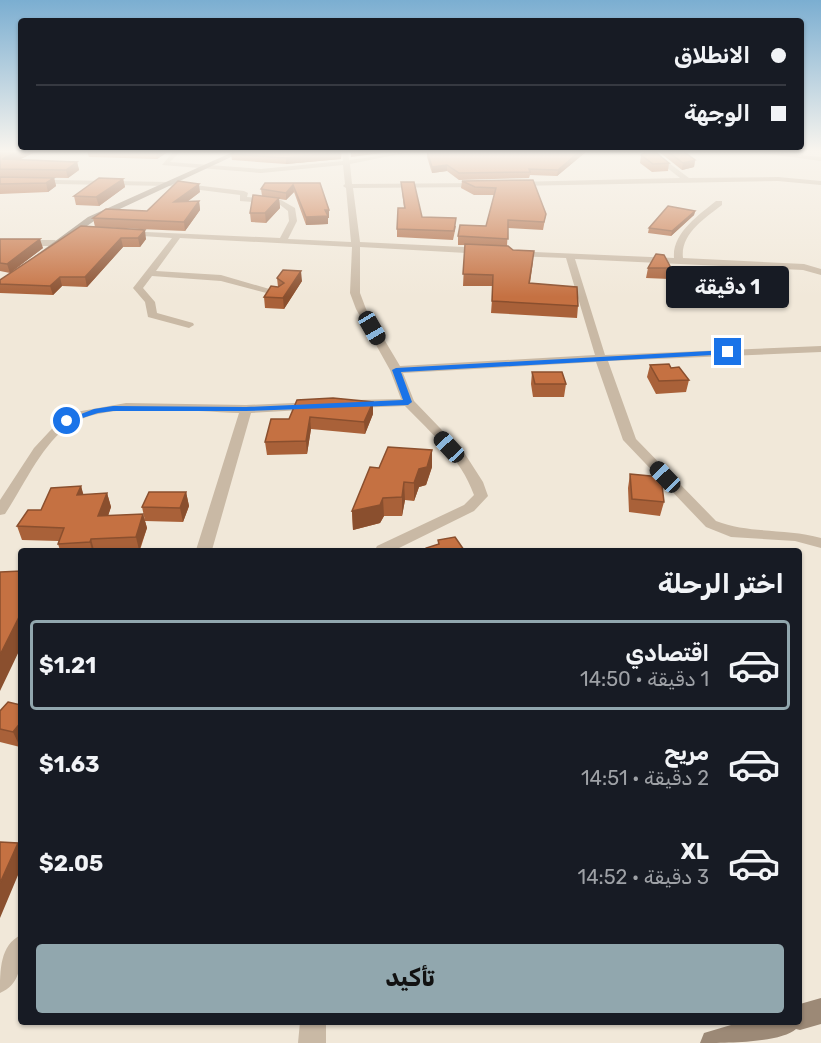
<!DOCTYPE html>
<html lang="ar">
<meta charset="utf-8">
<style>
:root{--surface:#171b24;--page:#242831;--text:#f1f3f6;--muted:#9ea1a6;--line:#363941;--accent:#91a7ae}
body{margin:0;font-family:Rubik,Vazirmatn,sans-serif;background:var(--page);color:var(--text);direction:rtl;height:100vh;display:flex;flex-direction:column;font-size:22px;white-space:nowrap}
*{box-sizing:border-box;margin:0}
p{font-size:20px;color:var(--muted)}
.icon{flex:none;width:33px;height:33px;fill:none;stroke:currentColor;stroke-width:2;stroke-linecap:round;stroke-linejoin:round}
.map{position:relative;flex:1;overflow:hidden;direction:ltr}
.drawer{position:absolute;left:18px;top:548px;width:784px;height:477px;display:flex;flex-direction:column;background:var(--surface);border-radius:6px;box-shadow:0 2px 4px #0004;direction:rtl}
.drawer>*{flex:none}
.top-card{position:absolute;left:18px;top:18px;width:786px;height:132px;border-radius:6px;box-shadow:0 2px 4px #0004;direction:rtl;display:grid;align-content:center;height:132px;padding:0 18px;background:var(--surface)}
.end{position:absolute;width:27px;height:27px;margin:-14px;border:8px solid #1a73e8;background:#fff;box-shadow:0 0 0 3px #fff}
.from{border-radius:50%}
.bubble{position:absolute;height:42px;border-radius:6px;background:var(--surface);box-shadow:0 2px 4px #0004;font-size:20px;font-weight:700;line-height:42px;text-align:center;direction:rtl}
.car{position:absolute;width:18px;height:36px;margin:-18px -9px;border-radius:8px;box-shadow:0 0 4px 2px #0007;background:linear-gradient(#222 24%,#8ab4d8 0 40%,#222 0 76%,#8ab4d8 0 86%,#222 0)}
.top-card b{display:flex;align-items:center;gap:21px;height:57px;font-size:22px}
.top-card b+b{border-top:2px solid var(--line)}
.top-card i{width:15px;height:15px;background:var(--text)}
ul{padding:0;list-style:none}
li{display:flex;align-items:center;gap:18px;height:90px;margin:0 12px 9px;padding:0 6px;border:3px solid transparent;border-radius:6px}
li div{flex:1}
li b{display:block;font-size:22px}
li em{font-style:normal;font-weight:700}
li.on{border-color:var(--accent)}
li>.icon{width:54px;height:54px;stroke-width:1.5}
h2{padding:0 18px;font-size:27px;line-height:72px}
.primary-button{display:flex;gap:12px;margin-top:auto;padding:12px 18px}
.primary-button a{flex:1;height:69px;border-radius:6px;background:var(--accent);color:#111;font-size:24px;font-weight:700;line-height:69px;text-align:center}
.map>svg:first-child{display:block}
</style>
<div class="map">
<svg width="821" height="1043" viewBox="0 0 821 1043">
<rect width="100%" height="100%" fill="#f1e8d9"/>
<g fill="none" stroke-linecap="round" stroke-linejoin="round">
<path fill="#c9b9a5" fill-rule="evenodd" d="M174 151H181L170 162 261 169 343 161 342 151H348L349 160 415 151 350 164 352 184 485 183 482 187 353 188 360 242 484 248 488 251 484 254 360 247V293L366 309 400 366 595 355 566 258 514 256 510 253 511 251 674 258C672 233 699 215 716 201H722V205C705 218 680 234 683 258L804 264 821 269V275L803 270 575 259 605 355 821 346V352L608 361 636 439 716 521C749 534 786 528 821 538V548L795 541 731 537 706 527 623 440 596 362 403 373 414 401 465 454 483 482 488 496 474 511 395 550H375L377 546 464 505 474 495C461 458 431 433 405 406L354 408 348 404 354 400 401 399 390 370 356 309 350 293 352 247 180 238 156 271 221 275 283 293 278 296 221 281 152 276 143 288 155 302 157 313 193 323 194 325 189 328 148 317 145 302 133 288 172 238 127 235 123 233 124 231 280 238 289 221 288 211 279 204 240 201V195L169 186 0 183V179L169 182 244 191 248 193 247 197 281 200 295 208 297 221 288 239 351 242 346 188 343 186 345 184 343 165 261 173 162 165Z
M646 151H653L689 178 778 177 821 181V185L778 181 515 186 511 184 515 182 680 178Z
M757 151 821 157V161L760 153Z
M0 240H55L59 243 55 246H0Z
M315 402 321 406 319 409 251 413 212 550H196L239 413C194 412 107 400 70 425 43 442 23 487 5 514L0 515V500L34 448 61 419 76 412 126 403 246 405Z
M21 935C21 957 24 983 0 993 0 970 0 945 21 935Z
M300 1022H326V1043H298Z"/>
<path fill="#9c8976" fill-rule="evenodd" d="M235 151H244L94 221 42 258 35 256 88 217Z
M821 998V1024L800 1030 796 1029C781 1043 723 1043 700 1043L704 1033 741 1022H800V1004Z"/>
</g>
<path fill="#a96139" d="M0 151H37L19 160 77 162 79 170 68 178 0 177Z
M87 151H169L157 159 89 157Z
M427 151H587L557 176 530 175 529 178 459 180 447 171 432 173 427 157Z
M658 151H683L695 160 694 167 682 170Z
M231 154 341 159 286 164 232 160Z
M641 155 669 163 668 171 652 172 640 163Z
M0 177 54 178 56 186 48 192 0 194Z
M123 179 125 187 99 206 76 205 74 196Z
M533 180 546 214 543 230 508 228 507 246 533 262 530 283 578 306 577 318 491 313 493 286H463L465 245H458V236L486 226 494 195H474L461 188 462 181Z
M401 182 422 217 456 226 453 240 397 237V229L404 208Z
M320 183 329 210V218H328V224L306 225 294 192 286 200 279 199 280 208 266 223 251 222 250 213 262 196 261 189Z
M200 192 187 202 199 201 200 210 185 231 95 227 93 218 147 211Z
M695 211 694 215 671 236 648 233 649 228Z
M81 226 146 239 140 247H123L87 287 62 286 53 295 0 293V280Z
M0 239 43 248 10 273 0 271Z
M648 268H671L669 279 646 278Z
M277 278 302 281 284 309 265 308 264 297 278 287Z
M650 365 671 368 689 380 686 392 656 394 647 377Z
M532 372 566 384 564 397H533L531 384Z
M297 400 373 414 365 434 311 429 307 454 267 455 265 442 289 419Z
M432 450V467L426 485 419 487 414 501 405 500 402 516H384L380 523 353 530 352 511 379 468Z
M630 474 664 502 660 516 629 512 628 488Z
M81 486 83 495 107 493 111 507 108 516 143 514 147 528 140 550H60L58 544 59 541 22 540 17 526 41 510Z
M186 492 189 506 183 522 145 521 142 507Z
M8 702 20 747 0 742V711Z"/>
<path fill="#8a4f2e" d="M19 151H37L4 167 2 159Z
M159 151H169L157 159 156 153Z
M342 151 341 159 286 164V158Z
M351 151H382V153L351 157Z
M580 151H587L557 176 558 170Z
M695 160 694 167 682 170 683 163Z
M77 162 79 170 68 178 66 170Z
M447 165V171L432 173V167Z
M54 178 56 186 48 192 46 183Z
M123 179 125 187 99 206 96 197Z
M199 184 200 192 176 210 174 202Z
M293 185 294 192 286 200V193Z
M279 198 280 208 266 223 265 213Z
M199 201 200 210 185 231 184 222Z
M325 210H329V218H328V224L306 225V217Z
M695 211 694 215 671 236 672 231Z
M145 230 146 239 140 247 138 238Z
M121 238 123 247 87 287 85 277Z
M40 239 43 248 10 273 7 264Z
M301 271 302 281 284 309 283 298Z
M60 277 62 286 53 295 50 286Z
M373 402V414L365 434 364 422Z
M310 417 311 429 307 454 306 441Z
M432 450V467L426 485 419 487 414 501V483L419 469Z
M404 482 405 500 402 516V497Z
M81 486 85 500 77 495Z
M186 492 189 506 183 522 180 508Z
M107 493 111 507 103 530 98 516Z
M383 498 384 516 380 523 353 530 352 511Z
M143 514 147 528 139 550 136 537Z
M91 539 94 550H92L90 542Z
M21 613V647L0 691V655Z
M21 722V746L20 747 13 732Z
M18 843 21 849V868L0 918V883Z"/>
<path fill="#c57142" stroke="#8a4f2e" stroke-width="1.5" d="M0 151H19L2 159 77 162 66 170 0 169Z
M100 151H159L156 153Z
M236 151H340V152L286 158 231 154Z
M427 151H580L558 170 529 169 530 172 459 173 447 165 432 167Z
M647 151H654L669 163 653 164 641 155Z
M667 151H683L695 160 683 163Z
M0 177 54 178 46 183 0 184Z
M99 178 123 179 96 197 74 196Z
M533 180 546 214 544 222 508 220V239L458 236 460 225 486 226 496 188 475 187 462 181Z
M178 181 199 184 174 202 199 201 184 222 93 218 106 209 147 211Z
M401 182H414L422 217 456 218 454 231 397 229 398 208H405Z
M265 183H320L329 210H325L328 216 306 217 293 185 286 193 261 189Z
M253 195 279 198 265 213H250Z
M668 206 695 211 672 231 649 228Z
M81 226 145 230 138 238H121L85 277H60L50 286 0 284V280Z
M0 239H40L7 264 0 263Z
M465 244 508 246 513 250 534 251 529 283 577 287 578 306 492 301 493 275 463 274Z
M656 254 664 255 671 268H648Z
M283 270 301 271 283 298 264 297 271 286 278 287 284 283 277 278Z
M669 364 671 368 679 367 689 380 659 381 650 365Z
M532 372H562L566 384H535Z
M333 398 373 402 364 422 310 417 306 441 265 442 271 419H289L297 400Z
M388 447 432 450 427 467 419 469 414 483 404 482 402 497 383 498 380 505 352 511 370 467 379 468Z
M630 474 661 477 664 502 632 499Z
M81 486 77 495 107 493 98 516 143 514 136 537 91 539 90 542 58 544 64 528 17 526 28 510H41L51 488Z
M149 492H186L180 508 142 507Z
M455 537 464 550H425L426 548 439 544 438 540Z
M21 571V613L0 655V572Z
M8 702 21 705V722L13 732 0 729V711Z
M0 842 18 843 0 883Z"/>
<linearGradient id="sky" x2="0" y2="1"><stop stop-color="#7baed1"/><stop offset="0.51" stop-color="#f9f5ee"/><stop offset="1" stop-color="#f9f5ee" stop-opacity="0"/></linearGradient>
<rect width="821" height="297" fill="url(#sky)"/>
<path fill="#1a73e8" d="M728 350 731 354 401 372 412 402 408 405 246 411H113L98 413 67 423 63 421 94 409 113 406 246 407 403 400 392 370 396 368Z"/>
</svg>
<i class="end from" style="left:67px;top:421px"></i>
<i class="end" style="left:728px;top:352px"></i>
<div class="bubble" style="left:666px;top:266px;width:123px">1 دقيقة</div>
<i class="car" style="left:372px;top:328px;rotate:150deg"></i>
<i class="car" style="left:449px;top:447px;rotate:317deg"></i>
<i class="car" style="left:665px;top:477px;rotate:316deg"></i>
<div class="top-card">
<b><i class="from"></i>الانطلاق</b>
<b><i></i>الوجهة</b>
</div>
<section class="drawer">
<h2>اختر الرحلة</h2>
<ul>
<li class="on"><svg class="icon" aria-label="car" viewBox="0 0 24 24"><path d="M5 17H2v-5l4-1 3-4h7l3 4 3 1v5h-3M9 17h6M6 11h13"/><circle cx="7" cy="17" r="2"/><circle cx="17" cy="17" r="2"/></svg><div><b>اقتصادي</b><p>1 دقيقة · 14:50</p></div><em>$1.21</em></li>
<li><svg class="icon" aria-label="car" viewBox="0 0 24 24"><path d="M5 17H2v-5l4-1 3-4h7l3 4 3 1v5h-3M9 17h6M6 11h13"/><circle cx="7" cy="17" r="2"/><circle cx="17" cy="17" r="2"/></svg><div><b>مريح</b><p>2 دقيقة · 14:51</p></div><em>$1.63</em></li>
<li><svg class="icon" aria-label="car" viewBox="0 0 24 24"><path d="M5 17H2v-5l4-1 3-4h7l3 4 3 1v5h-3M9 17h6M6 11h13"/><circle cx="7" cy="17" r="2"/><circle cx="17" cy="17" r="2"/></svg><div><b>XL</b><p>3 دقيقة · 14:52</p></div><em>$2.05</em></li>
</ul>
<div class="primary-button"><a>تأكيد</a></div>
</section>
</div>
